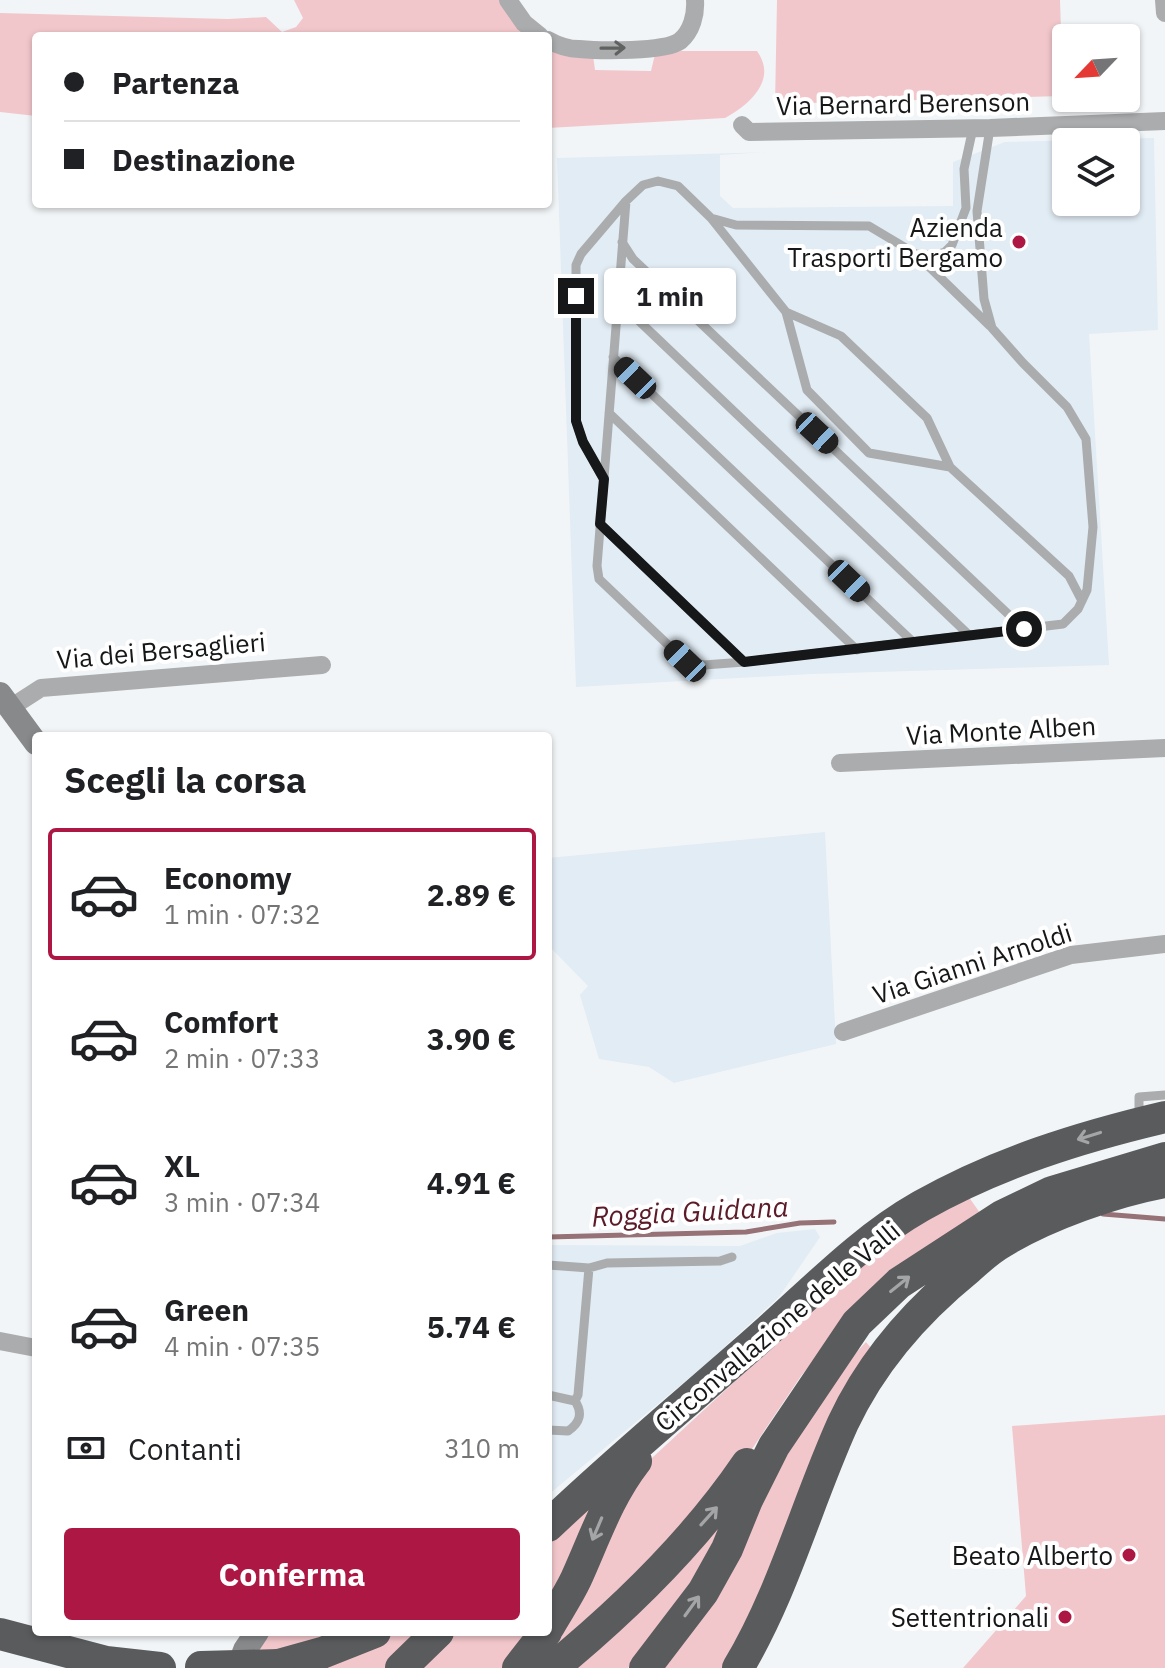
<!DOCTYPE html>
<html lang="it">
<meta charset="utf-8">
<style>
:root{--surface:#fff;--page:#f6f6f6;--text:#202124;--muted:#757577;--line:#e0e0e0;--accent:#ac1743}
body{margin:0;font-family:"IBM Plex Sans",sans-serif;background:var(--page);color:var(--text);height:100vh;display:flex;flex-direction:column;font-size:30px;white-space:nowrap}
*{box-sizing:border-box;margin:0}
p{font-size:26px;color:var(--muted)}
.icon{flex:none;width:44px;height:44px;fill:none;stroke:currentColor;stroke-width:2;stroke-linecap:round;stroke-linejoin:round}
.map{position:relative;flex:1;overflow:hidden}
.side{position:absolute;left:32px;top:732px;width:520px;height:904px;display:flex;flex-direction:column;background:var(--surface);border-radius:8px;box-shadow:0 2px 6px #0004}
.side>*{flex:none}
.hud{position:absolute;left:32px;top:32px;width:520px;height:176px;border-radius:8px;box-shadow:0 2px 6px #0004;display:grid;align-content:center;height:176px;padding:0 32px;background:var(--surface)}
.needle{width:52px;rotate:245deg}
.fabs{position:absolute;left:1052px;top:24px;display:grid;gap:16px}
.fabs a{display:grid;place-items:center;width:88px;height:88px;border-radius:8px;background:var(--surface);box-shadow:0 2px 6px #0004;font-size:40px}
.end{position:absolute;width:36px;height:36px;margin:-18px;border:10px solid #161718;background:#fff;box-shadow:0 0 0 4px #fff}
.from{border-radius:50%}
.bubble{position:absolute;height:56px;border-radius:8px;background:var(--surface);box-shadow:0 2px 6px #0004;font-size:26px;font-weight:800;line-height:56px;text-align:center}
.car{position:absolute;width:24px;height:48px;margin:-24px -12px;border-radius:10px;box-shadow:0 0 6px 2px #0007;background:linear-gradient(#222 24%,#8ab4d8 0 40%,#222 0 76%,#8ab4d8 0 86%,#222 0)}
.hud b{display:flex;align-items:center;gap:28px;height:76px;font-size:30px}
.hud b+b{border-top:2px solid var(--line)}
.hud i{width:20px;height:20px;background:var(--text)}
ul{padding:0;list-style:none}
li{display:flex;align-items:center;gap:24px;height:132px;margin:0 16px 12px;padding:0 16px;border:4px solid transparent;border-radius:8px}
li div{flex:1}
li b{display:block;font-size:30px}
li em{font-style:normal;font-weight:800}
li.selected{border-color:var(--accent)}
li>.icon{width:72px;height:72px;stroke-width:1.5}
h2{padding:0 32px;font-size:36px;line-height:96px}
.pay{display:flex;align-items:center;gap:20px;height:88px;padding:0 32px;font-size:30px}
.pay p{margin-inline-start:auto}
.cta{display:flex;gap:16px;margin-top:auto;padding:16px 32px}
.cta a{flex:1;height:92px;border-radius:8px;background:var(--accent);color:#fff;font-size:32px;font-weight:800;line-height:92px;text-align:center}
.map>svg:first-child{display:block}
</style>
<div class="map">
<svg width="1165" height="1668" viewBox="0 0 1165 1668">
<rect width="100%" height="100%" fill="#f2f5f7"/>
<path fill="#e2ecf4" fill-rule="evenodd" d="M1154 138 1158 330 1089 334 1109 665 811 674 576 687 557 158 769 152 720 155V196L733 208 953 206V162L1005 142ZM1066 142H1126V202H1066Z
M825 832 836 1044 674 1083 649 1067 599 1059 580 995 588 986 548 945V858Z
M815 1229 820 1237 779 1297 706 1364 548 1495V1245L740 1246 777 1233Z"/>
<path fill="#f2c7cb" d="M294 0H501L531 36H36V116L0 112V13L228 19 266 17 282 32 296 27 303 18Z
M777 0H1060L1063 96 775 104Z
M548 46 593 55 595 70 651 71 655 54 681 51H757C778 80 749 105 725 118L548 128Z
M964 1190 980 1213 849 1317 801 1376 750 1452 575 1646 536 1657 640 1469 771 1348 835 1277Z
M866 1342 876 1354 729 1668H657L771 1474 838 1372Z
M1165 1415V1668H963L1026 1596 1012 1426Z
M600 1498 548 1623V1545Z
M722 1516 715 1547 654 1640 628 1668H577Z
M274 1632H338L304 1644 254 1655 269 1635Z
M393 1632H425L386 1668H278Z
M451 1632H543L513 1668H411Z"/>
<g fill="none" stroke-linecap="round" stroke-linejoin="round">
<path stroke="#967175" stroke-width="5" d="M1103 1214 1165 1219
M548 1237 746 1232 800 1223 834 1222"/>
<path stroke="#abacad" stroke-width="9" d="M973 128 964 169 966 208 952 245 945 252 936 255 916 254 869 226 736 225 711 218 678 186 658 181 643 185 626 201 597 566 599 579 685 661 704 665 744 662 1063 624 1078 609 1087 590 1093 527 1086 439 1067 407 1023 363 992 328 984 299 977 211 990 128
M711 218 786 312 807 390 869 453 950 467 1069 576 1082 601
M622 242 633 259 1024 629
M916 254 990 326
M618 301 969 635
M786 312 841 336 927 418 950 467
M613 357 913 642
M609 413 857 650
M603 478 583 442 576 421V265L581 254 626 201
M600 524 744 662
M1139 1119V1097L1165 1095
M548 1265 589 1268 578 1395 575 1401
M589 1268 607 1263 720 1261 732 1257
M548 1395 575 1401C583 1413 580 1423 568 1431L548 1430"/>
<path stroke="#abacad" stroke-width="18" d="M508 0 524 23 540 36
M1164 0 1165 13
M548 40C557 45 569 49 579 49 599 51 665 52 680 41 692 31 696 14 695 0
M742 125 749 132 990 128 1165 121
M10 708 41 688 322 665
M840 763 1165 748
M843 1032 1071 955 1165 944
M0 1341 36 1348"/>
<path stroke="#87898b" stroke-width="24" d="M0 694 36 743
M238 1668 245 1650 257 1632"/>
<path stroke="#595b5d" stroke-width="32" d="M548 1526C617 1460 690 1400 761 1337 812 1292 861 1240 921 1206 997 1163 1080 1137 1165 1117
M548 1628C557 1612 568 1596 576 1579 595 1537 608 1497 636 1461
M0 1634 106 1662 160 1668
M279 1665 322 1653 375 1632
M401 1668 438 1632
M518 1668 546 1632
M553 1668C626 1608 694 1542 747 1464
M645 1668 703 1592 727 1549 747 1500 774 1446 857 1323 899 1283 1002 1216 1052 1192 1165 1158
M738 1668C784 1591 806 1505 843 1423 872 1361 915 1312 968 1269 978 1260 989 1250 1001 1243 1044 1216 1115 1191 1165 1182"/>
<path stroke="#595b5d" stroke-width="32" d="M201 1667 279 1665"/>
</g>
<defs><path id="oneway-shaft" d="M-6 0H5M1.5-3L5.5 0L1.5 3" fill="none" stroke-width="1.6" stroke-linecap="round" stroke-linejoin="round" transform="scale(2)"/></defs>
<use stroke="#606262" href="#oneway-shaft" transform="translate(613 48) rotate(-1)"/>
<g stroke="#a4a5a6">
<use href="#oneway-shaft" transform="translate(1089 1136) rotate(163)"/>
<use href="#oneway-shaft" transform="translate(900 1284) rotate(-39)"/>
<use href="#oneway-shaft" transform="translate(709 1516) rotate(-48)"/>
<use href="#oneway-shaft" transform="translate(597 1529) rotate(113)"/>
<use href="#oneway-shaft" transform="translate(692 1606) rotate(-54)"/>
</g>
<g fill="none" stroke-linecap="round" stroke-linejoin="round">
<path stroke="#161718" stroke-width="10" d="M576 296V421L583 442 604 479 600 524 744 662 1024 629"/>
</g>
<g fill="#ac1743" stroke="#fff" stroke-width="3">
<circle cx="1019" cy="242" r="8"/>
<circle cx="1129" cy="1555" r="8"/>
<circle cx="1065" cy="1617" r="8"/>
</g>
<g text-anchor="middle" dominant-baseline="central" stroke-width="8" stroke-linejoin="round" paint-order="stroke">
<g font-size="26" fill="#161718" stroke="#fff">
<text transform="translate(903 103) rotate(-1)">Via Bernard Berenson</text>
<text transform="translate(161 650) rotate(-5)">Via dei Bersaglieri</text>
<text transform="translate(1001 730) rotate(-3)">Via Monte Alben</text>
<text transform="translate(972 963) rotate(-18)">Via Gianni Arnoldi</text>
<text transform="translate(777 1326) rotate(-40)">Circonvallazione delle Valli</text>
</g>
<g font-size="26" fill="#161718" stroke="#fff" text-anchor="end">
<text x="1003" y="227">Azienda<tspan x="1003" dy="30">Trasporti Bergamo</tspan></text>
<text x="1113" y="1555">Beato Alberto</text>
<text x="1049" y="1617">Settentrionali</text>
</g>
<g font-size="28" font-style="italic" fill="#5c1b28" stroke="#fff">
<text transform="translate(690 1211) rotate(-3)">Roggia Guidana</text>
</g>
</g>
</svg>
<div class="fabs">
<a><svg class="needle" viewBox="-14 -14 28 28"><path d="M0-13l5 13h-10z" fill="#e53935"/><path d="M0 13l5-13h-10z" fill="#757577"/></svg></a>
<a><svg class="icon" aria-label="layers" viewBox="0 0 24 24"><path d="M12 4l9 5-9 5-9-5zM3 14l9 5 9-5"/></svg></a>
</div>
<i class="end from" style="left:1024px;top:629px"></i>
<i class="end" style="left:576px;top:296px"></i>
<div class="bubble" style="left:604px;top:268px;width:132px">1 min</div>
<i class="car" style="left:635px;top:378px;rotate:314deg"></i>
<i class="car" style="left:817px;top:433px;rotate:133deg"></i>
<i class="car" style="left:849px;top:581px;rotate:134deg"></i>
<i class="car" style="left:685px;top:661px;rotate:314deg"></i>
<div class="hud">
<b><i class="from"></i>Partenza</b>
<b><i></i>Destinazione</b>
</div>
<section class="side">
<h2>Scegli la corsa</h2>
<ul>
<li class="selected"><svg class="icon" aria-label="car" viewBox="0 0 24 24"><path d="M5 17H2v-5l4-1 3-4h7l3 4 3 1v5h-3M9 17h6M6 11h13"/><circle cx="7" cy="17" r="2"/><circle cx="17" cy="17" r="2"/></svg><div><b>Economy</b><p>1 min · 07:32</p></div><em>2.89 €</em></li>
<li><svg class="icon" aria-label="car" viewBox="0 0 24 24"><path d="M5 17H2v-5l4-1 3-4h7l3 4 3 1v5h-3M9 17h6M6 11h13"/><circle cx="7" cy="17" r="2"/><circle cx="17" cy="17" r="2"/></svg><div><b>Comfort</b><p>2 min · 07:33</p></div><em>3.90 €</em></li>
<li><svg class="icon" aria-label="car" viewBox="0 0 24 24"><path d="M5 17H2v-5l4-1 3-4h7l3 4 3 1v5h-3M9 17h6M6 11h13"/><circle cx="7" cy="17" r="2"/><circle cx="17" cy="17" r="2"/></svg><div><b>XL</b><p>3 min · 07:34</p></div><em>4.91 €</em></li>
<li><svg class="icon" aria-label="car" viewBox="0 0 24 24"><path d="M5 17H2v-5l4-1 3-4h7l3 4 3 1v5h-3M9 17h6M6 11h13"/><circle cx="7" cy="17" r="2"/><circle cx="17" cy="17" r="2"/></svg><div><b>Green</b><p>4 min · 07:35</p></div><em>5.74 €</em></li>
</ul>
<div class="pay"><svg class="icon" aria-label="cash" viewBox="0 0 24 24"><path d="M3 7h18v10H3z"/><circle cx="12" cy="12" r="2"/></svg>Contanti<p>310 m</p></div>
<div class="cta"><a>Conferma</a></div>
</section>
</div>
